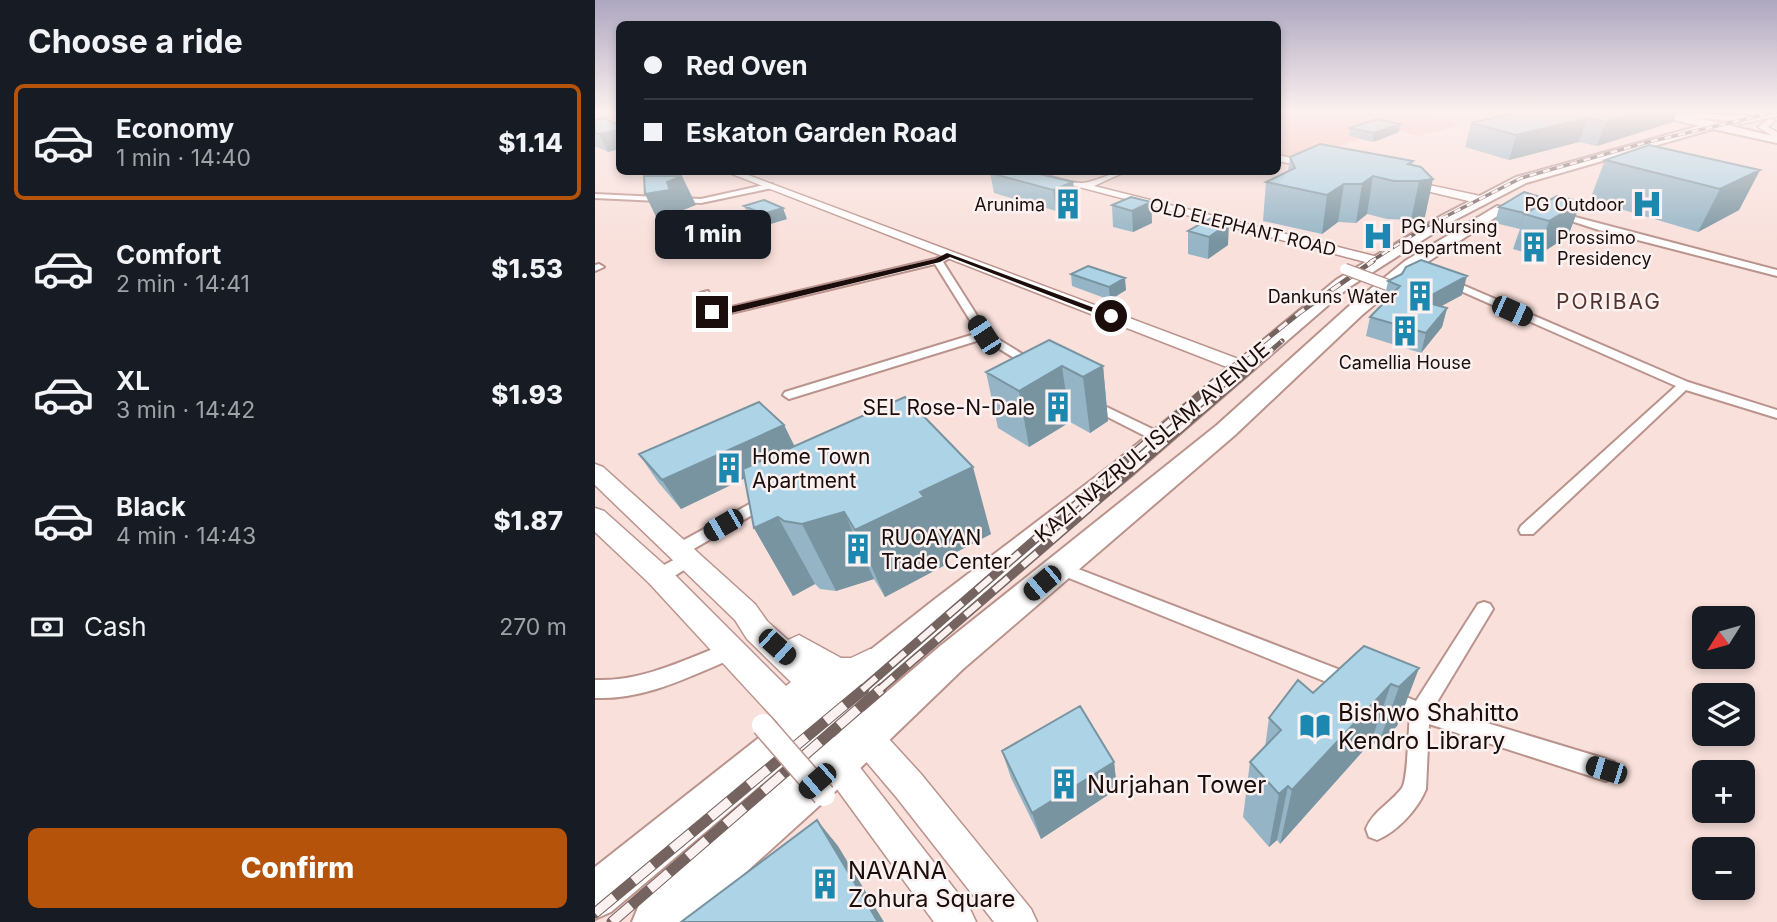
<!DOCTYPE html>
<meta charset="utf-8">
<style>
:root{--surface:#171b24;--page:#20242c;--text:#f1f3f6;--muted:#9ea1a6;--line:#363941;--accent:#b45309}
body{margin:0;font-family:Inter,sans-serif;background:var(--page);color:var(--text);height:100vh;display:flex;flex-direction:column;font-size:26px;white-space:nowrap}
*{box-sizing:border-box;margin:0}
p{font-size:23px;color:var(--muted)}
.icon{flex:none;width:38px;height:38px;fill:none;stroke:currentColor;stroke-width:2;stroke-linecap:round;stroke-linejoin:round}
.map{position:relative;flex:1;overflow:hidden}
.sheet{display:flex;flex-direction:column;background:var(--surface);width:595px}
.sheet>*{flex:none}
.banner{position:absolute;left:21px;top:21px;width:665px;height:154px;border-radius:10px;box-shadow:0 4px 10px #0003;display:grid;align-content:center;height:154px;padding:0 28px;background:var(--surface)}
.needle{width:46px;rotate:233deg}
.buttons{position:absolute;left:1097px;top:606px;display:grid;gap:14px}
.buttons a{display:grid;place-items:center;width:63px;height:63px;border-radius:10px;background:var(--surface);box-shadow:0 4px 10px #0003;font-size:35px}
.end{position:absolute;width:32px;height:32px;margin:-16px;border:9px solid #1b0d0b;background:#fff;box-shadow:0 0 0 4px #fff}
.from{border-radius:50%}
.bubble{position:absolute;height:49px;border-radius:10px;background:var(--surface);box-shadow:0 4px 10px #0003;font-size:23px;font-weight:800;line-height:49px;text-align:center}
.car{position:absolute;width:21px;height:42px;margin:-21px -10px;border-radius:9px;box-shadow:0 0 5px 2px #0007;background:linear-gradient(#222 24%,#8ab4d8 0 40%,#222 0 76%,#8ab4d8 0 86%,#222 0)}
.banner b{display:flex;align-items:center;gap:24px;height:66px;font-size:26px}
.banner b+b{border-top:2px solid var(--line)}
.banner i{width:18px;height:18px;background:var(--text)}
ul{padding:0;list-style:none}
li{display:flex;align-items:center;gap:21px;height:116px;margin:0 14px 10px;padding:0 14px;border:4px solid transparent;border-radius:10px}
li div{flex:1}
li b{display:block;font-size:26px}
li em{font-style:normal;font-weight:800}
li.selected{border-color:var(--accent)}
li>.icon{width:63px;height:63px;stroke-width:1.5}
h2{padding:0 28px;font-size:32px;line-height:84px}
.pay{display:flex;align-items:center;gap:18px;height:77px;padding:0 28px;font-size:26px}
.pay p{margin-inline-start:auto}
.cta{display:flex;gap:14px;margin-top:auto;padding:14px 28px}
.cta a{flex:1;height:80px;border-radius:10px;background:var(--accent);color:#fff;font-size:28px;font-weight:800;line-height:80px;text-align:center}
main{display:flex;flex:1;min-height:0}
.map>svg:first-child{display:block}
</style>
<main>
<section class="sheet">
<h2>Choose a ride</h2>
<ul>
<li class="selected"><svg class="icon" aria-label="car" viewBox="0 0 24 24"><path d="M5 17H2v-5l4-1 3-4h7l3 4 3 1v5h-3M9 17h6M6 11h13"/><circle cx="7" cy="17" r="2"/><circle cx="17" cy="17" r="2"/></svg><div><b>Economy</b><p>1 min · 14:40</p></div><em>$1.14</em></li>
<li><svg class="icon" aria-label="car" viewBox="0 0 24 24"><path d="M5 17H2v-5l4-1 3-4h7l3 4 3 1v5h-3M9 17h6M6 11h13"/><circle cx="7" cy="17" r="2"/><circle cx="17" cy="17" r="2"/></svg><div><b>Comfort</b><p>2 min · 14:41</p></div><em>$1.53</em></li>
<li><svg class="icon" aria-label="car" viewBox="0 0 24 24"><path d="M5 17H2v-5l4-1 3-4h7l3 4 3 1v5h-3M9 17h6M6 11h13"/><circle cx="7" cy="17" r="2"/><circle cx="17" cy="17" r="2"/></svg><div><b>XL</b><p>3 min · 14:42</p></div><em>$1.93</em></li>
<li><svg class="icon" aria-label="car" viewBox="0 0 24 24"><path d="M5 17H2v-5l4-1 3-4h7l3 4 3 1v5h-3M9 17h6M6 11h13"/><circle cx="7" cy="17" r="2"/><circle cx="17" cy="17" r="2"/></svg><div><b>Black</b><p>4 min · 14:43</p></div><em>$1.87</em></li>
</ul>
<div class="pay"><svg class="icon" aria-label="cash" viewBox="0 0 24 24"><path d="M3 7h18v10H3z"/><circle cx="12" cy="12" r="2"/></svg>Cash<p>270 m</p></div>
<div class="cta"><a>Confirm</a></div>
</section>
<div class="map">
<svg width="1182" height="922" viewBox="0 0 1182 922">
<rect width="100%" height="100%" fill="#f9e0db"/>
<path fill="#f5c4bc" d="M683 112H828L866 125 823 136 783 125 754 136 764 139C739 149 710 160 683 154Z"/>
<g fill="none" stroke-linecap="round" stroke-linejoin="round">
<g stroke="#ba938c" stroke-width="4">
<path id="street" d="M174 184H177V188L106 203 0 198V194L106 199Z
M961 212 1182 270V276L1004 230 961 216Z
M351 254 356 257 348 262 393 333 442 363V367H434L388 339 194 399 188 395 190 392 383 333 340 264 128 315 113 314 105 293 113 291 121 309H128L340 259Z
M4 264 9 267 0 271V265Z
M850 280H856L1093 382 1182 410V418L1091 390 938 534H926L924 530 926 526 1081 386 850 284Z
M497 400 570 435 572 438 570 441H560L493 407 491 404Z
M171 495 176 496 178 500 176 504 90 554 100 555 102 559 100 563C88 570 72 584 58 581L56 576 58 571 88 555 78 554 76 550 78 546Z
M465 562 761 676 764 682 761 688 754 691 459 572 457 568 459 564Z
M889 602 895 604 898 609 839 707 1011 759 1019 762 1022 770 1019 778 1011 781 834 724 831 789C823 809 802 832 782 840L774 837 771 829C777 812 796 803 807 788 813 779 813 731 815 717L785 704 782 698 785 692 792 689 821 701 883 604Z
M137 642 144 644 146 650 144 656C97 675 52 700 0 698V680C50 682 91 658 137 642Z"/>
</g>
<g stroke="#ba938c" stroke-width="3">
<path id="secondary" d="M1059 112 1161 116 1182 112V116L1147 124C1136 116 1079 121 1059 112Z
M1176 118 1180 121 1173 127 1182 132V139L1163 127Z
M132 172H145L654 363 657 367 648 372 642 371Z
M427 172C448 170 467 183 487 183 502 182 514 172 530 172L499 186 787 258 789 261 782 265Z
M240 688 251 692 326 774 436 909 442 922H399L302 798 229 712 225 702 229 692Z
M209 713 220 717 253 752 375 909 381 922H339L231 774 198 737 194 727 198 717Z"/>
</g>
<g stroke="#ba938c" stroke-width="3">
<path id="primary" d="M682 155 724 163 730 166 724 169 682 161Z
M806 179 890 197 892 200 886 204 802 184 800 182Z
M0 464 8 467 160 604 172 621 193 640 204 635 246 658H256L275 649 286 653 290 662C282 679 262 686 244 685L251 692 256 702 251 712 240 717 229 712 218 702 212 707 221 716 226 727 221 738 209 743 197 738 54 583 0 532V508L9 511 74 569 191 686 196 682 152 639 140 620 0 485Z"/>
</g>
<g stroke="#ba938c" stroke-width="4">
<path id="highway" d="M1047 112C1093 112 1137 127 1182 137V143L1118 129 931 183 856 222 753 288 537 475 364 617 16 912 0 919V867L340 599 519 463 741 280 846 216 921 177 1104 126Z
M902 206 907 207 909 210 907 213 822 269 767 315 640 435 368 669 256 777 96 922H37L44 905 344 647 622 425 753 307 810 261Z"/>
</g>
<use href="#street" fill="#fff" fill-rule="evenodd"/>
<use href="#secondary" fill="#fff" fill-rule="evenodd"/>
<use href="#primary" fill="#fff" fill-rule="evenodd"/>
<use href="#highway" fill="#fff" fill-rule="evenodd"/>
<g stroke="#756360" stroke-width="3.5">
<path id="rail-far4" d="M775 262 832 226 926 178 1053 142 1181 112"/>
</g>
<g stroke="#756360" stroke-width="5">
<path id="rail-far3" d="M632 371 704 313 778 261
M653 371 687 341"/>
</g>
<g stroke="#756360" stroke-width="8">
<path id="rail-far2" d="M474 510 634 369
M492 510 655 369"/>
</g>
<g stroke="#756360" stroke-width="9">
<path id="rail-far1" d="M267 690 476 508
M284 690 494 508"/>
</g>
<g stroke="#756360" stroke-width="11">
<path id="rail" d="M0 913 269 689
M17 922 286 689"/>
</g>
<use href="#rail-far4" stroke="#faf1f0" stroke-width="2.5" stroke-dasharray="7" stroke-linecap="butt"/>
<use href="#rail-far3" stroke="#faf1f0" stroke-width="3.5" stroke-dasharray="11" stroke-linecap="butt"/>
<use href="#rail-far2" stroke="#faf1f0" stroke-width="5" stroke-dasharray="15" stroke-linecap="butt"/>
<use href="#rail-far1" stroke="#faf1f0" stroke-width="6" stroke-dasharray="19" stroke-linecap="butt"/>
<use href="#rail" stroke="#faf1f0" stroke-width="9" stroke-dasharray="25" stroke-linecap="butt"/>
<g stroke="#ba938c" stroke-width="13" stroke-linecap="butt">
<path id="street-bridge-far1" d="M750 269 798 287"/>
</g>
<g stroke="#ba938c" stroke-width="25" stroke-linecap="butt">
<path id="street-bridge" d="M168 725 229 795"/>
</g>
<use href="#street-bridge-far1" stroke="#fff" stroke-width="10"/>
<use href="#street-bridge" stroke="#fff" stroke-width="22"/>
</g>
<path fill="#95b5c6" d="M922 112H1082L1078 122 1002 146 984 142 914 160 870 147 876 123Z
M0 120 24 125V149L13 152 0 146Z
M755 128 804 132 778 142 754 136Z
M695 157 818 161 817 165 826 167 830 217 816 220 792 219 772 214 761 223 743 222 727 234 668 221 671 182 693 172Z
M1010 160 1165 170 1144 210 1103 232 995 200Z
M436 172 481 203 461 211 399 193 395 173Z
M952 199 951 202H986L973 236 942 256 918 249 925 229 900 223 904 207Z
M556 202 557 223 538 232 518 227 517 205Z
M149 206 192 219 172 225 154 216Z
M616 218 633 245 613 259 593 254V231Z
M476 274 531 290 515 300 477 286Z
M793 281 867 295 846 306 852 308 847 327 826 353 771 336 775 317 791 301 789 300Z
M454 340 508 366 513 421 495 433 475 422 434 447 403 428 391 372Z
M189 425 199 446 396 534 350 558 352 564 290 597 279 579 241 591 225 589 220 584 198 596 159 528 150 478 86 509 63 482 44 454Z
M824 668 802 726 783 745 776 742 685 844 682 840 674 847 648 817 655 762 670 747 674 718Z
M407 751 519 762 522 789 446 839 416 778Z"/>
<path fill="#7994a1" d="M1045 112H1082L1078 122 1002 146 1011 122Z
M992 118 984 142 914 160 921 135Z
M805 124 804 132 778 142 779 133Z
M24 130V149L13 152 4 134Z
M1165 170 1144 210 1103 232 1125 189Z
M87 176 101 205 86 211 90 220 65 225 50 194 72 182Z
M778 176 772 214 761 223 767 184Z
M838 179 830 217 816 220 824 181Z
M478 182 481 203 461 211 458 190Z
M749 184 743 222 727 234 732 195Z
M952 199 947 214H929L924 230 929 213Z
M556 202 557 223 538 232 537 211Z
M986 202 973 236 942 256 954 221Z
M188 208 192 219 172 225 168 214Z
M634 223 633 245 613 259 614 237Z
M872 276 867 295 821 320 826 301Z
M530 278 531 290 515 300 514 287Z
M852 308 847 327 826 353 831 333Z
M467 366 475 422 434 447 424 391Z
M508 366 513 421 495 433 488 377Z
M189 425 203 453 86 509 67 480Z
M378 467 396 534 350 558 352 564 290 597 260 530 325 492Z
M249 512 279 579 241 591 207 524Z
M183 517 220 584 198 596 159 528Z
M824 668 802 726 783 745 804 687Z
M796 684 776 742 685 844 697 790Z
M519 762 522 789 446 839 437 813Z
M693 786 682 840 674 847 684 794Z
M222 820 243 846 289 922H283Z"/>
<path fill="#add3e6" stroke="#7994a1" stroke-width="2" d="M925 112H1045L1011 122 992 118 921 135 876 123Z
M8 118 24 125V130L4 134 0 133V120Z
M782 119 805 124 779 133 755 128Z
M725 144 818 161 813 164 826 167 838 179 824 181H799L778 176 767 184H749L732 195 671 182 700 168 695 157Z
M1054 145 1165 170 1125 189 1010 160Z
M396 172H436L478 182 458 190 395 173Z
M49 176H87L72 182 75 190 50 194Z
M929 192 952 199 929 213 904 207Z
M962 196 986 202 954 221 929 214Z
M536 197 556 202 537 211 517 205Z
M169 200 188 208 168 214 149 206Z
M616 218 634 223 614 237 593 231Z
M826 260 872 276 826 301 852 308 831 333 775 317 805 286 793 281 807 274 811 267Z
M493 266 530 278 514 287 476 274Z
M454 340 508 366 488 377 467 366 424 391 391 372Z
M310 397 378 467 325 492 329 497 260 530 249 512 207 524 189 521 183 517 159 528 148 469Z
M164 402 189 425 67 480 44 454Z
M769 646 824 668 804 687 796 684 697 790 693 786 684 794 655 762 686 730 674 718 703 680 718 693Z
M485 706 519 762 437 813 407 751Z
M222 820 283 922H86Z"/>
<linearGradient id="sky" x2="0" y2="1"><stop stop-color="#ada7c0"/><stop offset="0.46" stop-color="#fcf1ef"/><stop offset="1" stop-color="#fcf1ef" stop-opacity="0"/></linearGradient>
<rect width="1182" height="242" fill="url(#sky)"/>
<path fill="#1b0d0b" d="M352 253 521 316 513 318 355 257 345 262 128 315 113 312 340 259Z"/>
<defs>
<g id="building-bare" transform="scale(2.415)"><path d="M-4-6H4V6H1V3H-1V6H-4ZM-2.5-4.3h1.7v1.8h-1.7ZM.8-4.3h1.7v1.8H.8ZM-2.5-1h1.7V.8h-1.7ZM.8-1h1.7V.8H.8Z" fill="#1d88af" stroke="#faf1f0" stroke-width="2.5" paint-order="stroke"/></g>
<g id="hospital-bare" transform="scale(2.415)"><path d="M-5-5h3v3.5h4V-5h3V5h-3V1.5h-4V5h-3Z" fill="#1d88af" stroke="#faf1f0" stroke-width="2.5" paint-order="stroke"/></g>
<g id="library-bare" transform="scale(2.415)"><path d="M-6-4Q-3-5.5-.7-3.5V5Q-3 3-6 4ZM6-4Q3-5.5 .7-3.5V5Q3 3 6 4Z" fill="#1d88af" stroke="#faf1f0" stroke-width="2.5" paint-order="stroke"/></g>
</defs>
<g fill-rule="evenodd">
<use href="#building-bare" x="473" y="204"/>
<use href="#hospital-bare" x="1052" y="204"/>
<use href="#hospital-bare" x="783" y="236"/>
<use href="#building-bare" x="939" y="247"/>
<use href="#building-bare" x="825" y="296"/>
<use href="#building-bare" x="810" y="331"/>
<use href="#building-bare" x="463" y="407"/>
<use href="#building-bare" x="134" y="468"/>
<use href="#building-bare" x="263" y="549"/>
<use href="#library-bare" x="720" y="726"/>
<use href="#building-bare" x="469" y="784"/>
<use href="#building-bare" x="230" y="884"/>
</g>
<g text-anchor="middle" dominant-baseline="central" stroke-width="5" stroke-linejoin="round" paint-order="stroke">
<g font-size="18" fill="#1b0d0b" stroke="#faf1f0" text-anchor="end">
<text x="450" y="204">Arunima</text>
<text x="1029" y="204">PG Outdoor</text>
<text x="806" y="226" text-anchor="start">PG Nursing<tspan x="806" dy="21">Department</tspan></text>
<text x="962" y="237" text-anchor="start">Prossimo<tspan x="962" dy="21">Presidency</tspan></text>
<text x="802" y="296">Dankuns Water</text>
<text x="810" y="362" text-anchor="middle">Camellia House</text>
</g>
<g font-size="18" fill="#1b0d0b" stroke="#faf1f0">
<text transform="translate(648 227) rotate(14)">OLD ELEPHANT ROAD</text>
</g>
<g font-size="21" letter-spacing="2" fill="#53332d" stroke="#faf1f0">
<text x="1014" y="301">PORIBAG</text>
</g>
<g font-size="21" fill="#1b0d0b" stroke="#faf1f0" text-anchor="start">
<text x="440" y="407" text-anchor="end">SEL Rose-N-Dale</text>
<text x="157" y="456">Home Town<tspan x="157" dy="24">Apartment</tspan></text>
<text x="286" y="537">RUOAYAN<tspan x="286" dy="24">Trade Center</tspan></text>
</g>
<g font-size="21" fill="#1b0d0b" stroke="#faf1f0">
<text transform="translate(557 442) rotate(-40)">KAZI NAZRUL ISLAM AVENUE</text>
</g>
<g font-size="24" fill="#1b0d0b" stroke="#faf1f0" text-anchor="start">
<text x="743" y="712">Bishwo Shahitto<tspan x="743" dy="28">Kendro Library</tspan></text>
<text x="492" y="784">Nurjahan Tower</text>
<text x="253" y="870">NAVANA<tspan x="253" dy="28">Zohura Square</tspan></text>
</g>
</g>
</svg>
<div class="buttons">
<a><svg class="needle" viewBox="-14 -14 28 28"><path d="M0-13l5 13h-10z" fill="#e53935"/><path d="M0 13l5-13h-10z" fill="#9ea1a6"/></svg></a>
<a><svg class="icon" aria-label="layers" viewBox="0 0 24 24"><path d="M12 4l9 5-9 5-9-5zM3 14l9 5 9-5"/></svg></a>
<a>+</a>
<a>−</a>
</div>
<i class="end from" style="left:516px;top:316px"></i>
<i class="end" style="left:117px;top:312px"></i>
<div class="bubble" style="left:60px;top:210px;width:116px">1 min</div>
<i class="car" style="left:917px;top:311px;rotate:114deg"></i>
<i class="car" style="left:389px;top:335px;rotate:327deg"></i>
<i class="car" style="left:128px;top:525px;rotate:240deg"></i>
<i class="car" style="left:447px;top:583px;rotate:230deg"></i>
<i class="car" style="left:182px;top:647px;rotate:132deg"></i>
<i class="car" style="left:1011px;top:770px;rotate:287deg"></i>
<i class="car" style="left:222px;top:781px;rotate:229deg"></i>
<div class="banner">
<b><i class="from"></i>Red Oven</b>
<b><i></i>Eskaton Garden Road</b>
</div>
</div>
</main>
